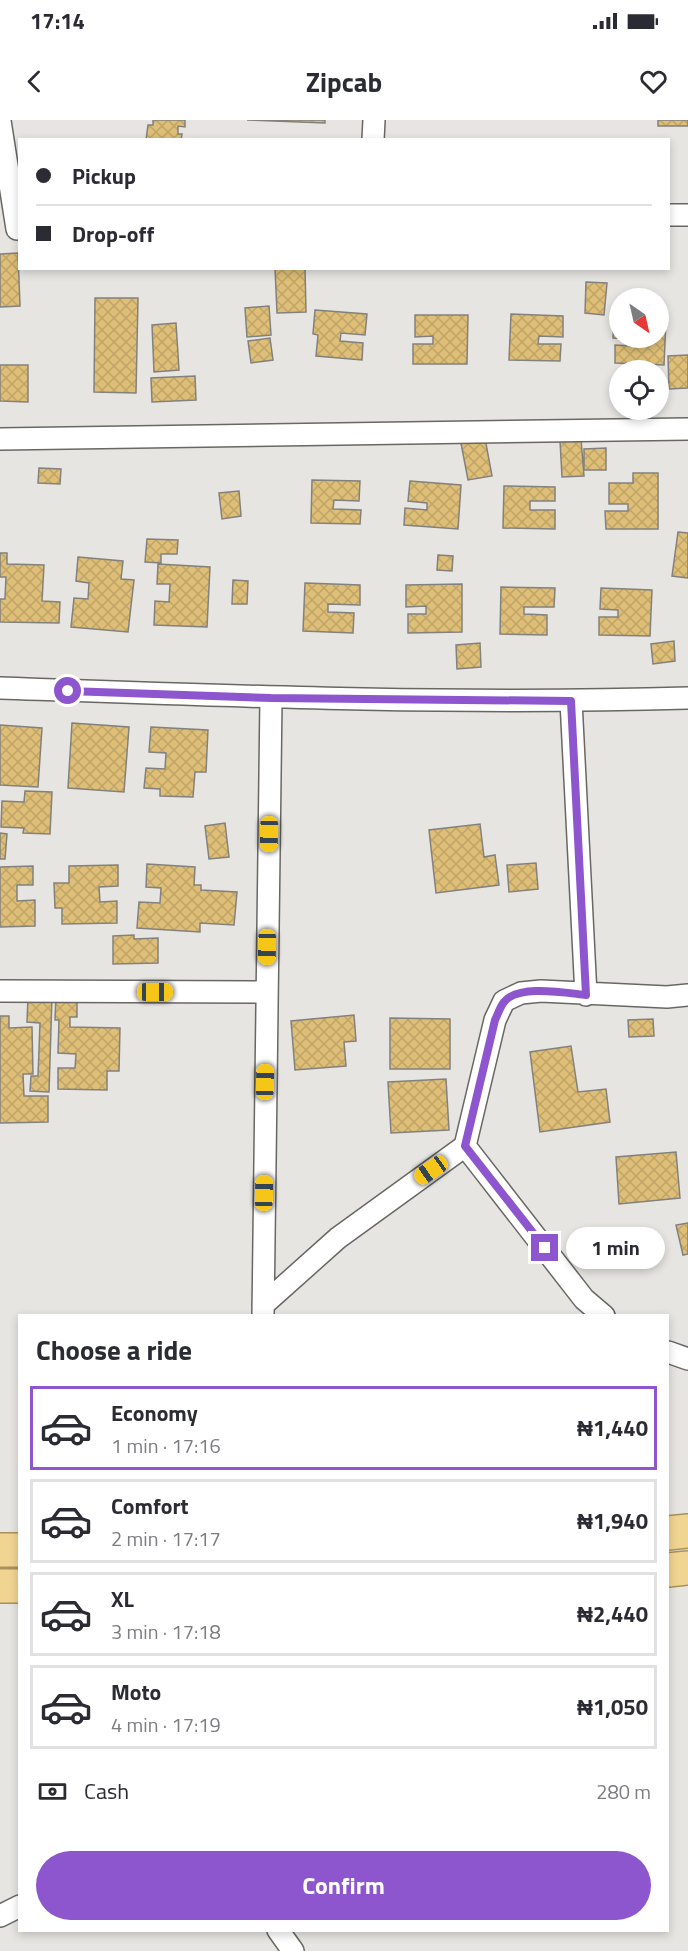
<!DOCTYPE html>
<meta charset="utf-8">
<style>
:root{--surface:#fff;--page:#f2f2f3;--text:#2b2b33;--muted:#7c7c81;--line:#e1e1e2;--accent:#8d56ce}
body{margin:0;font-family:"Titillium Web",sans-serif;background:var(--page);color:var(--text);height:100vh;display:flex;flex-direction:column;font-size:22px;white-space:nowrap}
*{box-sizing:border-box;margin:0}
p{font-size:20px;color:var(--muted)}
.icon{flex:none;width:33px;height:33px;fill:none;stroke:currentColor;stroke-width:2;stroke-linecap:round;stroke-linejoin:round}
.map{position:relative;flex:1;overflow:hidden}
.panel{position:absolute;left:18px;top:1194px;width:651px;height:618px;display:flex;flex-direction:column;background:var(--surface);border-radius:0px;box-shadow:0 3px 9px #0003}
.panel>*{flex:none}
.guide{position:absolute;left:18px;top:18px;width:652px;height:132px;border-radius:0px;box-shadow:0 3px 9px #0003;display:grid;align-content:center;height:132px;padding:0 18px;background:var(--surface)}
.needle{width:39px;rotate:146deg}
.fabs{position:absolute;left:609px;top:168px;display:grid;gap:12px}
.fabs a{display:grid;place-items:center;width:60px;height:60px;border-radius:50%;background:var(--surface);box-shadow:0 3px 9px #0003;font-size:30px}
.end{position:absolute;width:27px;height:27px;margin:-14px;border:8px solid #8d56ce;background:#fff;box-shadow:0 0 0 3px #fff}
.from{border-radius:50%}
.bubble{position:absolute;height:42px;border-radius:21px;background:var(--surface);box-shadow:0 3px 9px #0003;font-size:20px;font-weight:700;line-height:42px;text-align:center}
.car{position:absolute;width:18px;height:36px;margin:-18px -9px;border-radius:8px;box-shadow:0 0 4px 2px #0007;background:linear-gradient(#f5c518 24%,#345 0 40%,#f5c518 0 76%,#345 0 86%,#f5c518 0)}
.guide b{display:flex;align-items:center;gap:21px;height:57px;font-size:22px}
.guide b+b{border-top:2px solid var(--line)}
.guide i{width:15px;height:15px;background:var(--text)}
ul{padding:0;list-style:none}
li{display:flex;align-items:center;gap:18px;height:84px;margin:0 12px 9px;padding:0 6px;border:3px solid var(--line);border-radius:0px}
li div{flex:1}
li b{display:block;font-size:22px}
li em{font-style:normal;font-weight:700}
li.current{border-color:var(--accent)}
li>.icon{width:54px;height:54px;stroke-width:1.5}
h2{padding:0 18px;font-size:27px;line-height:72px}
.pay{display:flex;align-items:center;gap:15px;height:66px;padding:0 18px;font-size:22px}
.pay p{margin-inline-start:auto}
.button{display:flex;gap:12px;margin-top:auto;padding:12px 18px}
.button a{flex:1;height:69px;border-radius:36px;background:var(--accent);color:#fff;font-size:24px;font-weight:700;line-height:69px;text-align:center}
.status{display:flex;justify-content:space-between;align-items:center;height:42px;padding:0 30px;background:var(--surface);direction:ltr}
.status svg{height:16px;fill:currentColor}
header{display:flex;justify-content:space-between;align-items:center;height:78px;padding:0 18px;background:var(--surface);font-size:27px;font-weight:700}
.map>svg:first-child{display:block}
</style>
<div class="status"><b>17:14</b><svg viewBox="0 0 49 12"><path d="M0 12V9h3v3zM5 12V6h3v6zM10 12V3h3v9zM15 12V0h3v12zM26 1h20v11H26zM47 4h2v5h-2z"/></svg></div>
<header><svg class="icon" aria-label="back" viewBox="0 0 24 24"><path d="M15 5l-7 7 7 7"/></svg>Zipcab<svg class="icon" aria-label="heart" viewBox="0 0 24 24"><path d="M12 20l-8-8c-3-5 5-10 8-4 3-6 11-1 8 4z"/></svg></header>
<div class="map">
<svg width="688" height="1831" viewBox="0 0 688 1831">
<defs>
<pattern id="building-cross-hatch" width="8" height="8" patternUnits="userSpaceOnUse" patternTransform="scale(1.5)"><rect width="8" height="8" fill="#dfbf77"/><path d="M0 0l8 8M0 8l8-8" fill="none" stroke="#bfa467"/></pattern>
</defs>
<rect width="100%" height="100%" fill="#e7e5e2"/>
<path fill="url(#building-cross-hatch)" stroke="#83817e" stroke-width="1.5" d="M153 0H185V7L178 6V14H182L181 20H146L148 5H153Z
M247 0H325V3Z
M658 0H688V6H658Z
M18 133 20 186 0 187V134Z
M275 148H305L306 192 277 193Z
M586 162 607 163 604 195 585 193Z
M95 178H138L136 273 94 272Z
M269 186 271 215 247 217 245 188Z
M315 190 367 194 365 215 341 213 340 221 363 223 362 240 316 236 318 215 313 214Z
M511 194 563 196V217L539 216 538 224H561L560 241 509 240Z
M415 195H468L467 244H413V224H433V216L415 217Z
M614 197 620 198V218H658V199L666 200 664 245 615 243V225L633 226V219L613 218Z
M176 203 179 250 154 252 152 205Z
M270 218 273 240 251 243 248 221Z
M688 235V268L669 269 668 236Z
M0 245H28V282L0 281Z
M195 256 196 280 152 282 151 258Z
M484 313 492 356 468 360 460 318Z
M581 319 584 356 562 357 560 321Z
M606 328V350H584V329Z
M39 348 61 349 60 364 38 363Z
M633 353H658V409H606L605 391H628V384H609V363H633Z
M312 360 360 361 359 381 334 380 333 389 361 390 360 404 311 403Z
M410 361 461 365 458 409 404 405 405 388 427 390V383L408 381Z
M504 366 555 367V381H530V390H555V409L503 408Z
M239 371 241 396 222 399 219 373Z
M678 412 688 413V458L672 456Z
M147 419 178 420 177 434H161V443L145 442Z
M0 433H7V444L44 445 42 481 60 482 59 503 0 502V479H5L6 457H0Z
M438 435 453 436 452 451 437 450Z
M78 437 123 441 121 459 134 460 128 512 71 507 74 478 88 479 89 463 76 461Z
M158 444 210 447 207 507 154 505 155 481 169 482 170 464H157Z
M233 460 248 461 247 484H232Z
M305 463 360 465V485L328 484V492L354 493 353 513 303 511Z
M462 464V512L408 513V494H426V486L406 487V465Z
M501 467 555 468 554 487H524V494L547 495V515L500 514Z
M601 468 652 470 650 516 599 515V497H618V490L600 489Z
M674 521 675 541 653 544 651 524Z
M480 523 481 547 457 549 456 525Z
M72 603 129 607 124 672 68 668Z
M0 605 42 608 38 667 0 665Z
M151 607 208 610 206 652H195L193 677 160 676V669L144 668 146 648 165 649 166 633 149 632Z
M25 671 52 672 50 714 23 713 24 708 1 707 2 681 24 682Z
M225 703 229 737 209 739 205 706Z
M480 704 484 737 495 735 499 765 436 773 429 710Z
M0 713 7 714 5 739H0Z
M536 743 538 769 509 772 507 745Z
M147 744 195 747 194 765H201V770L237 772 234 805 200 803V812L137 808 139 782 160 783 161 768 146 767Z
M118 745V766L99 767 100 782 117 781V803L62 804V788H55L54 763H69V746Z
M33 746V765H17V781L35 780V806L0 807V747Z
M134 815V819L158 818V843L113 844V816Z
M56 875 77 876V897H70V907L120 908 119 951H107V970L58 969V948H75L76 934 58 933 59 900H55Z
M28 876H52L49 972 30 971 31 956H38L40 903 27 902Z
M354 895 356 921 344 922 346 946 295 950 291 901Z
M0 896H9V908L32 907 33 954H23L24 976H48V1002L0 1003Z
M390 898 450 899V949H390Z
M653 899 654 916 629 917 628 900Z
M571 926 578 972 606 969 610 1002 540 1012 530 932Z
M446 959 449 1010 391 1013 388 962Z
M676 1032 680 1078 619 1084 616 1037Z
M688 1103V1134L683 1135 676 1105Z"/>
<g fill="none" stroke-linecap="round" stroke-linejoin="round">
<g stroke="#686763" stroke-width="24">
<path id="minor" d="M0 1 17 109
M373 20 374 0
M669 95H688
M0 319 688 309
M0 568C229 576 459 585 688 578
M571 581 586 875
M0 871 266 872
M465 1026 584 1179 604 1196
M263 1185 338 1118 465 1026 495 900 504 881 521 873 541 871 667 877 688 875
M263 1196 271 578
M668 1232 688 1239
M0 1796 20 1786
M278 1810 293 1831"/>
</g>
<g stroke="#a8915b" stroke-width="36">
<path id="trunk" d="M668 1413 688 1411
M0 1430H20
M668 1450 688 1448
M0 1466H20"/>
</g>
<use href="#minor" stroke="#fff" stroke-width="21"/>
<use href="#trunk" stroke="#f0d492" stroke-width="33"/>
</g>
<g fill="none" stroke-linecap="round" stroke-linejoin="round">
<path stroke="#8d56ce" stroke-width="8" d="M68 571 271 578 571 581 586 875C566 873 518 864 504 882 500 887 498 894 495 900L465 1026 545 1128"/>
</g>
</svg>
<div class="fabs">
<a><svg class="needle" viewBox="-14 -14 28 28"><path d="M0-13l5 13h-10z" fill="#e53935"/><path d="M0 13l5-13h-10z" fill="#7c7c81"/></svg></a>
<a><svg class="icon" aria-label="locate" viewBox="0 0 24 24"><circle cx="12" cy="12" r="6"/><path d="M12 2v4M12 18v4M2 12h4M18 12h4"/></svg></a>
</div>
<i class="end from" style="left:68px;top:571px"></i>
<i class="end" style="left:545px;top:1128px"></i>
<div class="bubble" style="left:566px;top:1107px;width:99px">1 min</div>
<i class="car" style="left:269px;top:714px;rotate:181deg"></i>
<i class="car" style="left:267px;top:827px;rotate:181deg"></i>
<i class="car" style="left:155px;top:872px;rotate:90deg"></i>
<i class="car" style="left:265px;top:962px;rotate:1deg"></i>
<i class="car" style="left:431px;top:1050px;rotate:235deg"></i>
<i class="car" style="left:264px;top:1073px;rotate:1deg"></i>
<div class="guide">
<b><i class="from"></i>Pickup</b>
<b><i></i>Drop-off</b>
</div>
<section class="panel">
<h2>Choose a ride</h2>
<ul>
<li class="current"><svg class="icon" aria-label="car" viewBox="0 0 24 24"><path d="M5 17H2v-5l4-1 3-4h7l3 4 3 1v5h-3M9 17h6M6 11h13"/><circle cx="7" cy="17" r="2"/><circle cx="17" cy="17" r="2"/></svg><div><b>Economy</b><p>1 min · 17:16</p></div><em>₦1,440</em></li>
<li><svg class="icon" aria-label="car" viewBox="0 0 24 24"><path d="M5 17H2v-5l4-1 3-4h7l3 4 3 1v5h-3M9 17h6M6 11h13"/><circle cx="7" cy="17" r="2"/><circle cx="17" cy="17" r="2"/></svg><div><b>Comfort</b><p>2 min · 17:17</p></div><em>₦1,940</em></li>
<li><svg class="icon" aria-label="car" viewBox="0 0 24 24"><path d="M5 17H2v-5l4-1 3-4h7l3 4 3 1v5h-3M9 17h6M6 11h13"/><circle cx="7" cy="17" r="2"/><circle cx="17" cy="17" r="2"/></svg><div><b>XL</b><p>3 min · 17:18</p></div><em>₦2,440</em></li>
<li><svg class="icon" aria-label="car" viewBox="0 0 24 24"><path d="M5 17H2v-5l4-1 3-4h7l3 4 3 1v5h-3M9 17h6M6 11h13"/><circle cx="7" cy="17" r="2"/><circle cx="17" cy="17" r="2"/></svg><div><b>Moto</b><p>4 min · 17:19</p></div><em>₦1,050</em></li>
</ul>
<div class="pay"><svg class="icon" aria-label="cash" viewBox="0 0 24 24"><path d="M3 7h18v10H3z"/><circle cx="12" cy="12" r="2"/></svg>Cash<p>280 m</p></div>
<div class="button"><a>Confirm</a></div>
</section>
</div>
